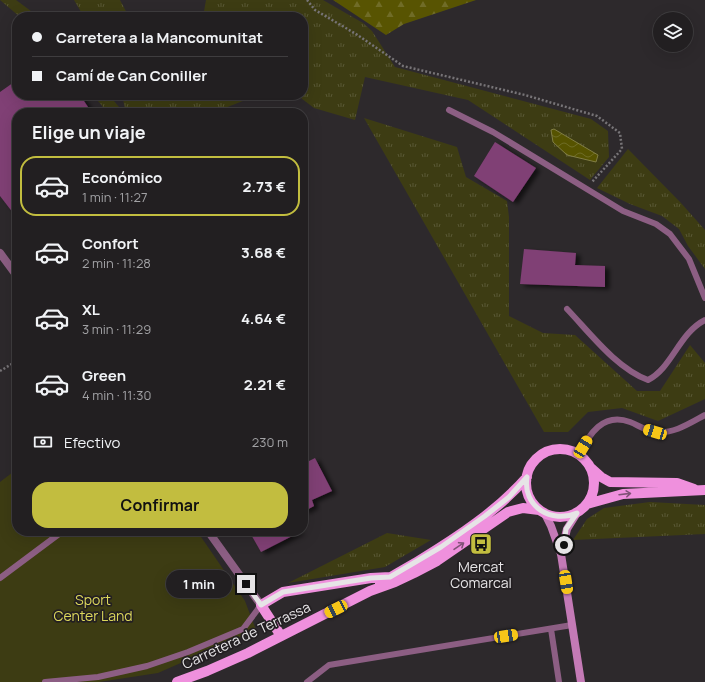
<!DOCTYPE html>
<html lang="es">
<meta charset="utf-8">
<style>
:root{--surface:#221f21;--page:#2a272a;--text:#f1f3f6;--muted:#a2a2a5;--line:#3f3d3f;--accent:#c2bd3f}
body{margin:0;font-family:Manrope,sans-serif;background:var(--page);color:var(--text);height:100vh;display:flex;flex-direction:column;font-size:15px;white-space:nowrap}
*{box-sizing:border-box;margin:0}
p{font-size:13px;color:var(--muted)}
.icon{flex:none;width:22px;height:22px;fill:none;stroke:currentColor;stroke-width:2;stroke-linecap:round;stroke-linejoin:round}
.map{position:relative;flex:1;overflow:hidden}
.side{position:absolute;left:12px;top:108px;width:296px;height:428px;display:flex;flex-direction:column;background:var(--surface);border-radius:16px;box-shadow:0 4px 16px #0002,0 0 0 1px var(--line)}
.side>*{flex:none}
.guide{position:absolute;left:12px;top:12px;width:296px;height:88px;border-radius:16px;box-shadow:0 4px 16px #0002,0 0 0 1px var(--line);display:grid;align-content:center;height:88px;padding:0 20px;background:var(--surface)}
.fabs{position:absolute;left:653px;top:12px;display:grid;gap:8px}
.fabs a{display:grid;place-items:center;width:40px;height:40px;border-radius:50%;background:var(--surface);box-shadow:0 4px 16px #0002,0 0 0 1px var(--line);font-size:20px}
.end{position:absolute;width:18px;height:18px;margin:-9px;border:5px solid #e6e4e6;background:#111;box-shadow:0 0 0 2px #111}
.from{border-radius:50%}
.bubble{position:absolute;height:28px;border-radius:14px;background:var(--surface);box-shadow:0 4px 16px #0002,0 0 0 1px var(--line);font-size:13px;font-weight:700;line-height:28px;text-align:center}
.car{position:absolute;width:12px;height:24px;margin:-12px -6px;border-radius:5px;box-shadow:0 0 3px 1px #0007;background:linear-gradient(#f5c518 24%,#345 0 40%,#f5c518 0 76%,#345 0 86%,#f5c518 0)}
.guide b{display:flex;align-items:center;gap:14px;height:38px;font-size:15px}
.guide b+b{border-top:1px solid var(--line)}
.guide i{width:10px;height:10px;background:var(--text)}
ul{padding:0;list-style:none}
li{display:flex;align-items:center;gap:12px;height:60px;margin:0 8px 6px;padding:0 12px;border:2px solid transparent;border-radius:16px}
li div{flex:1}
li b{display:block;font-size:15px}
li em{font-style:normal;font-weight:700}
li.selected{border-color:var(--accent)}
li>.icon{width:36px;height:36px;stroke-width:1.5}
h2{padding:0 20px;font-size:18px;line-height:48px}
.pay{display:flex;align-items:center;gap:10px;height:44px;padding:0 20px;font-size:15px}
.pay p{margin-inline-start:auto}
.primary-button{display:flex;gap:8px;margin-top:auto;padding:8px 20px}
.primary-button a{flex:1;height:46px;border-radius:16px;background:var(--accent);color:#111;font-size:16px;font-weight:700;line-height:46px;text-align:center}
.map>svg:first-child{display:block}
</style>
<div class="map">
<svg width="705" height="682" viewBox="0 0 705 682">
<defs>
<pattern id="grass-tufts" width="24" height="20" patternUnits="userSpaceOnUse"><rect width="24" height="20" fill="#3d3c13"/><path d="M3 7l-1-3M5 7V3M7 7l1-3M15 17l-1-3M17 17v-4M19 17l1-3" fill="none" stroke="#595835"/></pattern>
<pattern id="forest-firs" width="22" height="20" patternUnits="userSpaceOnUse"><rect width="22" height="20" fill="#585402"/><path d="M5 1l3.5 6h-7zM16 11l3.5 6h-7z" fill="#706c27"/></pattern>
<pattern id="water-waves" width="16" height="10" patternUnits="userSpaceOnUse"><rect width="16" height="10" fill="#565300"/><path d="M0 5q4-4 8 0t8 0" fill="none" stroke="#6e6c25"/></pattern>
<filter id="shadow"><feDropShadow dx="4.5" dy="2.5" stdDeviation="2" flood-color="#0009"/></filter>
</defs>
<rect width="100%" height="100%" fill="#2d292c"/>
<path fill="url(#grass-tufts)" d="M0 0H16L39 17H20Z
M74 0H120L129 17H84Z
M206 0H323L363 23 372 31 395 67 591 119 608 131 609 157 590 180 468 100 365 77 355 120 314 108 297 95H303V17H203Z
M93 95H109L124 113H108Z
M122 95H160L162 101 173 95H258L220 110 216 113H126Z
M364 118 457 147 466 177 507 201 509 217V316L543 333 575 335 637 391H660L690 345 705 363V399L658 421 622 408 588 412 568 432H544Z
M628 149 681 203 705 230V269L688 246 679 229 662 216 630 204 597 188Z
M650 502 705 505V534L573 540 587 519 604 508Z
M387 533 431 540 385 567 288 583Z"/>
<path fill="url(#forest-firs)" d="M333 0H476L404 24 386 35Z"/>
<path fill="#3d3c13" d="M17 469V531H197L245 601 256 630 158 673 99 682H0V482Z"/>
<path fill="url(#water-waves)" stroke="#817e45" d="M554 129 598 155 596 162 567 155 553 142 551 130Z"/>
<path fill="#803f75" filter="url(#shadow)" d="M17 80V95H80L92 113H17V218L0 196V92Z
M495 142 536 168 513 202 474 176Z
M524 249 576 253 575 265 605 266V287L520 284Z
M315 458 332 491 312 500 314 506 303 512V464Z
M249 531H302L261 552Z"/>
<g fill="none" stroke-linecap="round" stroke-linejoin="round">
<path stroke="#777477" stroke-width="2.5" stroke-dasharray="2 2" stroke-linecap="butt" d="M307 0 315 10 356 34 403 66 525 95 597 116 620 133 622 149 592 182
M0 371 17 361"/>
<path stroke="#8c5e83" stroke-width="6" d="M449 110 493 132 623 211 656 224 670 234 689 259 705 298
M567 309C590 333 616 368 648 380 672 368 679 333 705 320
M579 455C589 434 603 412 630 422 638 425 646 431 656 432 674 434 690 423 705 415
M0 578 63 531
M551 629 559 682
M45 682 98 677 147 666 188 652 243 629 261 605
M307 682 329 665 572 625"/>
<path stroke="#8c5e83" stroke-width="8" d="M0 253 17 276
M208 531 261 605"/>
<path stroke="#c47ab6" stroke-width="8" d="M545 514 551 526 561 554 581 682
M561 554 567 529 577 513"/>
<path stroke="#ef90dd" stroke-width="10" d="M526 483a34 34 0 1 1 68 0a34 34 0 1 1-68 0Z
M591 468 601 477 610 482 677 483 694 489
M587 504 623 494 705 490
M380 584C393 575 407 568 420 560 458 537 497 511 527 477
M281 636 261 605 283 592 371 578 390 577
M177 682 207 671 248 653 370 591 395 582 414 573 437 561 508 512 523 508 539 510"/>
</g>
<defs><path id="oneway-shaft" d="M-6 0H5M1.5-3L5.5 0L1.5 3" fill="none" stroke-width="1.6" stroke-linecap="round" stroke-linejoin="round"/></defs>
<g stroke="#7f5276">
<use href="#oneway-shaft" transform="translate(625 494) rotate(-7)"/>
<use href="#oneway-shaft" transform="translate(459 546) rotate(-34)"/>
</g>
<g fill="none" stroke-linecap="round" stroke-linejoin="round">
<path stroke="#e6e4e6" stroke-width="5" d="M246 584 261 605 283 592 371 578 390 577 441 547 485 516 509 497 527 477C522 507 552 524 577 513L566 529 564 545"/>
</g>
<defs>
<g id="bus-square" transform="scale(1.15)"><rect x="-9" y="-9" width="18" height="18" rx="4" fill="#c2bd3f" stroke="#231f22"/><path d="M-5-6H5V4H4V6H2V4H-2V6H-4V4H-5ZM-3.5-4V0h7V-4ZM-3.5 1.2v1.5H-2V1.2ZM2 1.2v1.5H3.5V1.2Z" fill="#111"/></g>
</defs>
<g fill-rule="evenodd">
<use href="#bus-square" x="481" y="544"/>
</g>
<g text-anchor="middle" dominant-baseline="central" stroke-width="3.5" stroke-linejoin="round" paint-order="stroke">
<g font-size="14" fill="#e6e4e6" stroke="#231f22">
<text x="481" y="566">Mercat<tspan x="481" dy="16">Comarcal</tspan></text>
</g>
<g font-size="14" fill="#dcd75b" stroke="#231f22">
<text x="93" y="599">Sport<tspan x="93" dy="16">Center Land</tspan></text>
</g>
<g font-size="14" fill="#e6e4e6" stroke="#231f22">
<text transform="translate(246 635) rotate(-25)">Carretera de Terrassa</text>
</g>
</g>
</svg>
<div class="fabs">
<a><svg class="icon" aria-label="layers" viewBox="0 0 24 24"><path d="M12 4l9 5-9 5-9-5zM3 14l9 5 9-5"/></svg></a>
</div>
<i class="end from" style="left:564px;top:545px"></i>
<i class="end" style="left:246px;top:584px"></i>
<div class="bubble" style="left:166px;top:570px;width:66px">1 min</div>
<i class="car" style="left:655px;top:432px;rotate:287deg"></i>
<i class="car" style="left:583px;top:447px;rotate:31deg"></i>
<i class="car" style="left:566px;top:582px;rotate:171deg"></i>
<i class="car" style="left:336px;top:609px;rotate:243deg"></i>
<i class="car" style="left:506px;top:636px;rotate:81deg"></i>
<div class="guide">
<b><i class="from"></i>Carretera a la Mancomunitat</b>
<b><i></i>Camí de Can Coniller</b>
</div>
<section class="side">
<h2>Elige un viaje</h2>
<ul>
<li class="selected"><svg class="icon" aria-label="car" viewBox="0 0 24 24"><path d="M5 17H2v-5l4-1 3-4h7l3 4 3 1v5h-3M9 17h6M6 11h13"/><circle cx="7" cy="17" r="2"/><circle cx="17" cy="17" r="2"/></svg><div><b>Económico</b><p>1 min · 11:27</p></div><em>2.73 €</em></li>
<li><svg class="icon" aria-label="car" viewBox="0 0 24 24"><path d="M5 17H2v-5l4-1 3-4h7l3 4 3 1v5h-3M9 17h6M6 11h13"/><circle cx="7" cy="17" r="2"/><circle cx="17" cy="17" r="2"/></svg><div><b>Confort</b><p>2 min · 11:28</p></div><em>3.68 €</em></li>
<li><svg class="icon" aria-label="car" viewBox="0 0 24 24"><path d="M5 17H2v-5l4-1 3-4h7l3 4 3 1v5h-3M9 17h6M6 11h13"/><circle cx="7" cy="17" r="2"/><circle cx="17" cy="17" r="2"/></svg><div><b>XL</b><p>3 min · 11:29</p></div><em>4.64 €</em></li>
<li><svg class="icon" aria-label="car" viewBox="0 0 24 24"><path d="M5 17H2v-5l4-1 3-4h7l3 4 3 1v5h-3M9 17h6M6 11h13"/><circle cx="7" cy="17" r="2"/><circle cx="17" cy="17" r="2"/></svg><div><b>Green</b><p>4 min · 11:30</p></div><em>2.21 €</em></li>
</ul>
<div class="pay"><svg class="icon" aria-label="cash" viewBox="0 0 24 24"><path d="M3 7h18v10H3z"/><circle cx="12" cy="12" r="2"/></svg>Efectivo<p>230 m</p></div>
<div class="primary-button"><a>Confirmar</a></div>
</section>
</div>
